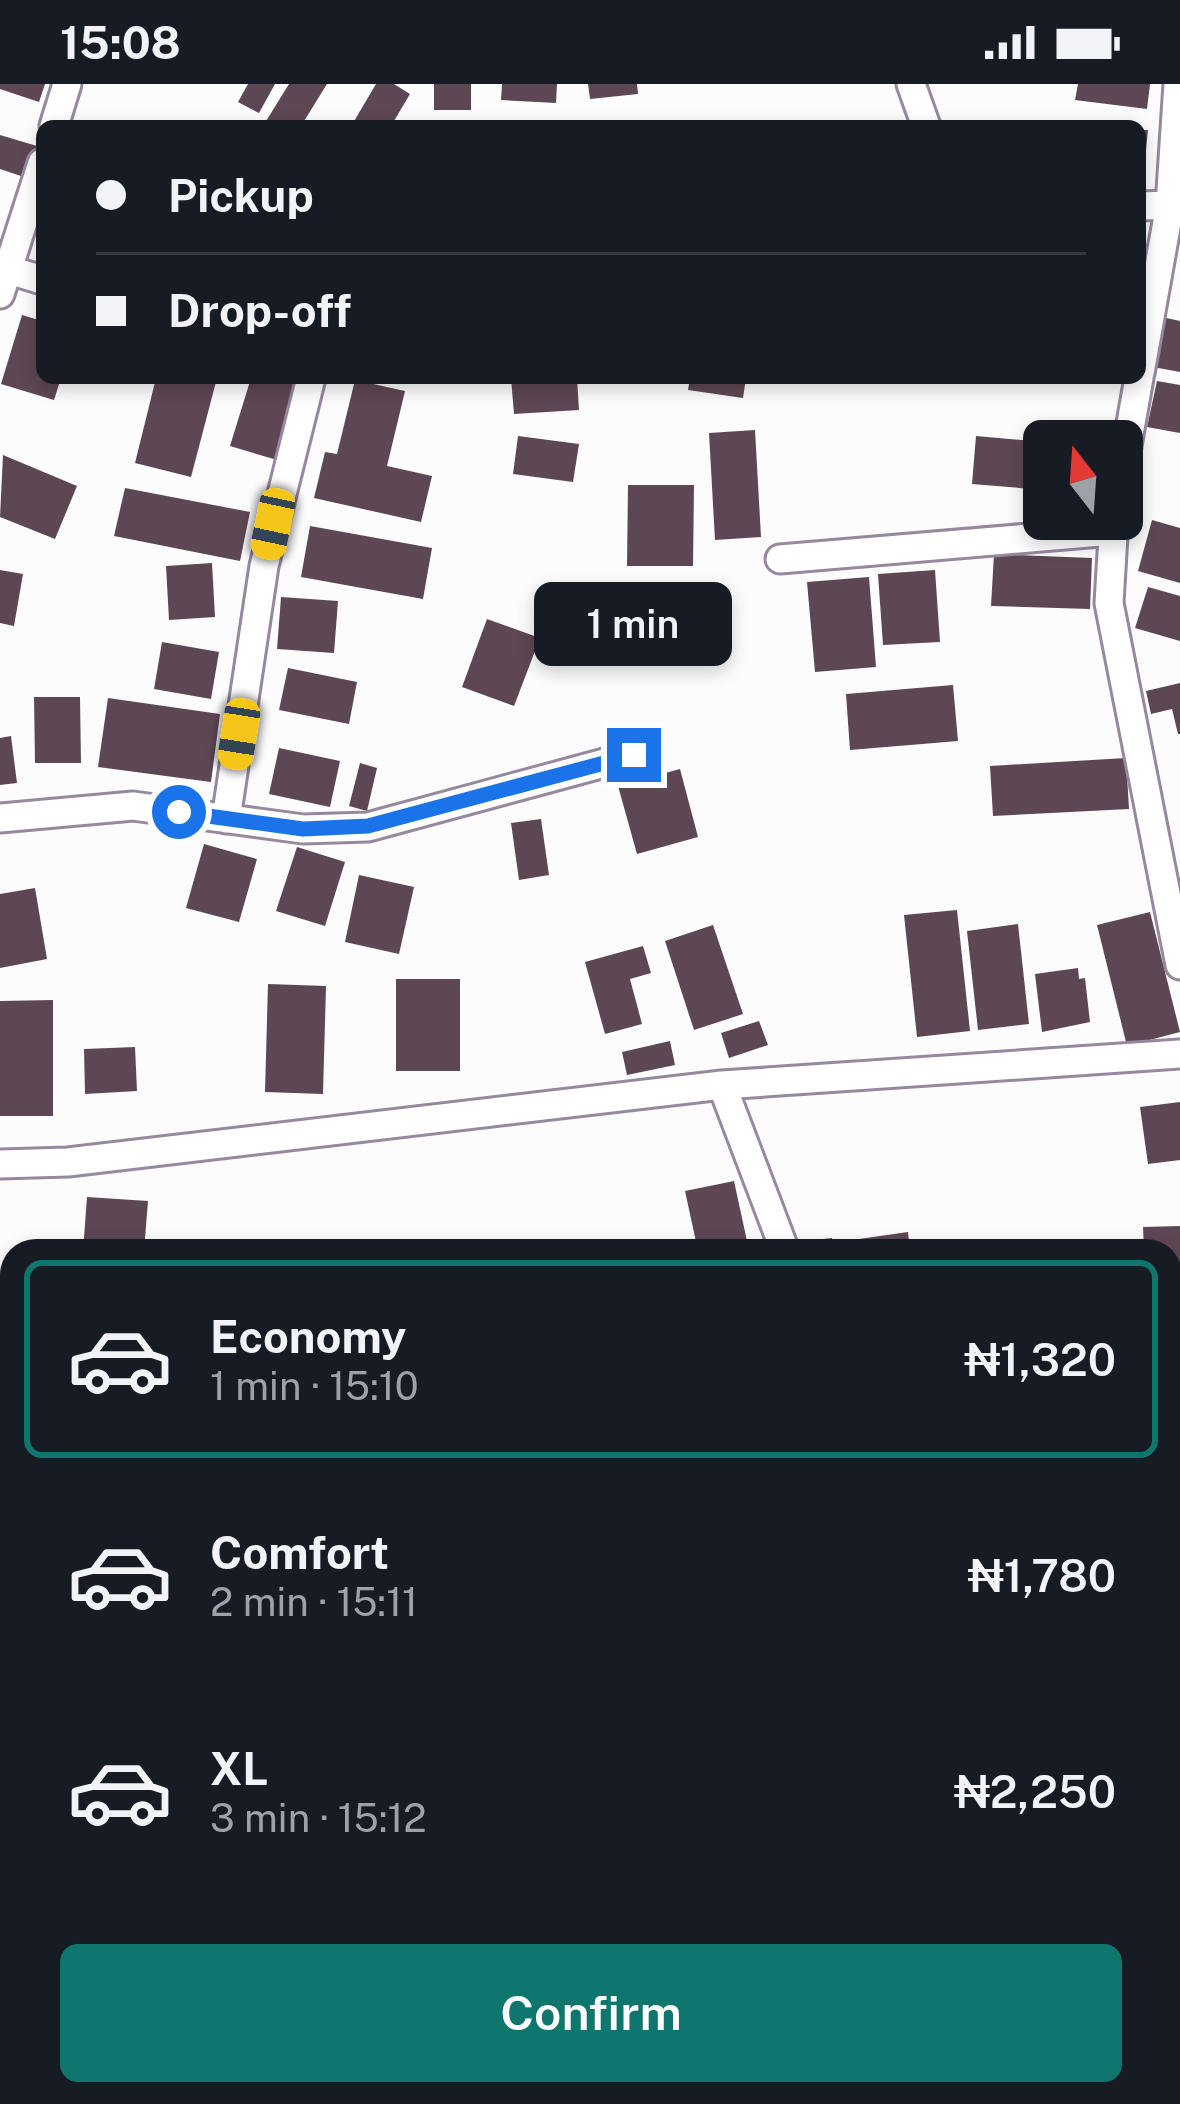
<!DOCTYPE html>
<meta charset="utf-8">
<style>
:root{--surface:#171b24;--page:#242831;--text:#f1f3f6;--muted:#9ea1a6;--line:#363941;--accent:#0f766e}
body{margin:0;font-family:"Public Sans",sans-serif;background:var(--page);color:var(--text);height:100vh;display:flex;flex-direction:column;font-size:45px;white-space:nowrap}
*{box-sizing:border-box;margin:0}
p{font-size:39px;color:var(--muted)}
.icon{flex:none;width:66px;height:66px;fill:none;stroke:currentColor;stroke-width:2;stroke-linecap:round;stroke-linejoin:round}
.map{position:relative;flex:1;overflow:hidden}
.panel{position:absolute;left:0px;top:1155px;width:1182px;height:867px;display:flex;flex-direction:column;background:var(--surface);border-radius:36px 36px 0 0;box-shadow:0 6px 18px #0003}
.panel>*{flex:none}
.hud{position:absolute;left:36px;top:36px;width:1110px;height:264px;border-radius:18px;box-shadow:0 6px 18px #0003;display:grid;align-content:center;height:264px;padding:0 60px;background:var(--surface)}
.needle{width:78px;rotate:343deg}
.tools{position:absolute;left:1023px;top:336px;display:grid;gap:24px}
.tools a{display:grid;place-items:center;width:120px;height:120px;border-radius:18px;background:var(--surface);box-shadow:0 6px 18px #0003;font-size:60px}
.end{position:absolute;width:54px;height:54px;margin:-27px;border:15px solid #1a73e8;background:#fff;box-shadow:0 0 0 6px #fff}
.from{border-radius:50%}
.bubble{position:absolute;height:84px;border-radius:18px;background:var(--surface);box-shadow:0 6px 18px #0003;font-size:39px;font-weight:600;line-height:84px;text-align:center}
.car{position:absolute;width:36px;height:72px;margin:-36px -18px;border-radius:15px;box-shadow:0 0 9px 3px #0007;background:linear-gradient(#f5c518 24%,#345 0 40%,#f5c518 0 76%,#345 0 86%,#f5c518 0)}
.hud b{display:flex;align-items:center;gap:42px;height:114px;font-size:45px}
.hud b+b{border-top:3px solid var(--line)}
.hud i{width:30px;height:30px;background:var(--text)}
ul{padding:21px 0 0;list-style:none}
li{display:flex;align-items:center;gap:36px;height:198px;margin:0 24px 18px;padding:0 36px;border:6px solid transparent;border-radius:18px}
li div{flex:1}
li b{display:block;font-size:45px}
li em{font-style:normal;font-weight:600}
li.selected{border-color:var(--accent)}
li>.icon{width:108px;height:108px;stroke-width:1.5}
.cta{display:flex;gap:24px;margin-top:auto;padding:24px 60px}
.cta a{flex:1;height:138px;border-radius:18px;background:var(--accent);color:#fff;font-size:48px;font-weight:600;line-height:138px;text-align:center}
.status{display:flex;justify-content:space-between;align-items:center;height:84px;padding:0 60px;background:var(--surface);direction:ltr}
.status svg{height:33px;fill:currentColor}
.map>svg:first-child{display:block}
</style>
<div class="status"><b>15:08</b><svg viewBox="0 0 49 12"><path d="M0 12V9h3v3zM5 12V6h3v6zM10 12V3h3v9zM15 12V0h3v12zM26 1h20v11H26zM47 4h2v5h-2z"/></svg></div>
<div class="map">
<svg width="1180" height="2020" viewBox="0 0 1180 2020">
<rect width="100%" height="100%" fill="#fcfcfc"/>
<path fill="#5e4754" d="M0 0H45L39 18 0 5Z
M248 0H275L259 29 238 18Z
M289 0H327L301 42H263Z
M376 0H394L410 10 391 42H358L353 39Z
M434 0H471V26H434Z
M502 0H557L556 19 501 16Z
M588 0H637L638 10 590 15Z
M1078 0H1150L1147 25 1075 16Z
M1140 46H1148L1143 97 1140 96Z
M0 51 37 62 27 94 0 85Z
M22 231 42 237V294H61L54 316 1 300Z
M1162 233 1180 237V288L1153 283Z
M156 294H217L191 393 135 379Z
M251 294 301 299 277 376 230 362Z
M511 294H577L579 326 514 330Z
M690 294H746L743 314 688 306Z
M355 296 405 307 387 382 432 392 421 438 314 414 325 368 337 370Z
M1157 297 1180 301V349L1147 343Z
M755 346 761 453 715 456 709 349Z
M518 352 579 360 573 398 513 390Z
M976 352 1044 358V406L972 400Z
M3 371 77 402 55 455 0 433Z
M628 401H694L693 482H627Z
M125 404 250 428 240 477 114 452Z
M1152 436 1180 444V499L1138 487Z
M310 442 432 464 423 515 301 493Z
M994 470 1092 474 1090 525 991 522Z
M212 479 215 533 169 536 166 482Z
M0 486 23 490 14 542 0 539Z
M935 486 940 558 883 561 878 490Z
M869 493 876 583 815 588 807 498Z
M1148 503 1180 512V557L1135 544Z
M281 513 338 517 334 569 277 565Z
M487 535 540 554 514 622 462 603Z
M162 558 219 568 211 615 154 605Z
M288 584 357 598 349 640 279 626Z
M1180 599V650H1178L1172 625 1151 630 1146 607Z
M953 601 958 657 850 666 846 610Z
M34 613H80L81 679H35Z
M108 614 220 630 211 698 98 683Z
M11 652 17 699 0 701V654Z
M279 664 340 677 330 723 269 710Z
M1126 674 1129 725 993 732 990 682Z
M360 679 377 684 367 727 349 722Z
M680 685 698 753 637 770 618 702Z
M541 735 549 791 519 796 511 739Z
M204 760 257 775 239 838 186 824Z
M297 763 345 778 325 842 276 827Z
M359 791 414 803 399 870 345 858Z
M35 804 47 875 0 884V810Z
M957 826 970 947 917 953 904 831Z
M1150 828 1180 948 1127 962 1097 841Z
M1018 840 1029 940 978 946 967 847Z
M713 841 743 930 694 946 665 857Z
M643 862 651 889 630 895 642 940 605 950 585 878Z
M1078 884 1079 895 1085 894 1090 938 1042 948 1035 890Z
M396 895H460V987H396Z
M268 900 326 902 323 1010 265 1008Z
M53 916V1032H0V917Z
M759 937 768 961 729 974 721 949Z
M670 957 675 981 627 991 622 968Z
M135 963 137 1007 85 1010 84 965Z
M1180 1018V1076L1148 1080 1140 1023Z
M734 1097 747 1157 698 1167 685 1107Z
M87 1113 148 1117 144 1167H83Z
M1180 1142V1264L1170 1265V1167H1144L1143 1143Z
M908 1148 910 1167H839L838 1158Z
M832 1154 834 1167H807L806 1157Z
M1170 1758H1180V1807H1170Z
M1180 1828V1885L1170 1886V1829Z
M1180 1990V2020H1074L1073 2010H1170V1991Z
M158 2010H211L210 2020H157Z
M306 2010H365L364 2020H305Z
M791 2010H863L862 2020H791Z
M929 2010H1011V2020H928Z
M1018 2010H1051V2020H1017Z"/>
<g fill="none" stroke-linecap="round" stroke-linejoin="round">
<g stroke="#96889e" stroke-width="33">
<path id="minor" d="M911 0 926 42
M54 42 67 0
M1140 122 1170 121
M0 183 42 196
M0 210 42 79
M1140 289 1170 121 1178 0
M1122 390 1139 294
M1114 435 1109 519 1180 881
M780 475 1112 447
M0 734 133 722 303 745 368 743 634 671
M226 735 264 482 311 294
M722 1001 785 1167
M0 1080 68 1078 722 1001 1180 970
M1175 1300 1180 1361
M0 1434 12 1433
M0 1714H12
M0 1965 12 1975
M62 2010 78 2020
M569 2010V2020
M899 2010V2020"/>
</g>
<use href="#minor" stroke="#fff" stroke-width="27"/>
</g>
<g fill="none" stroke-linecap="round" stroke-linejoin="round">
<path stroke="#1a73e8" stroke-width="15" d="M179 728 303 745 368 742 634 671"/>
</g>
</svg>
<div class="tools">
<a><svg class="needle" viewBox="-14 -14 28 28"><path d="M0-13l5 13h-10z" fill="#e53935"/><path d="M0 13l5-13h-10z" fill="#9ea1a6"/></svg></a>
</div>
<i class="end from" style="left:179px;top:728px"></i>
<i class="end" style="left:634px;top:671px"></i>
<div class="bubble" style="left:534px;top:498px;width:198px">1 min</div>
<i class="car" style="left:273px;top:440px;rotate:192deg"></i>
<i class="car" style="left:239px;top:650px;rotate:189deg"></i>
<div class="hud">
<b><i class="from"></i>Pickup</b>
<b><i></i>Drop-off</b>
</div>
<section class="panel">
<ul>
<li class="selected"><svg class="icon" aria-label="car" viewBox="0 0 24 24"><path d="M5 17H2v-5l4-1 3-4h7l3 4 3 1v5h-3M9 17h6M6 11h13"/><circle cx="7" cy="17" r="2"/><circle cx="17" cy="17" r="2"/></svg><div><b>Economy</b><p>1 min · 15:10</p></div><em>₦1,320</em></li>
<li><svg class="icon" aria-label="car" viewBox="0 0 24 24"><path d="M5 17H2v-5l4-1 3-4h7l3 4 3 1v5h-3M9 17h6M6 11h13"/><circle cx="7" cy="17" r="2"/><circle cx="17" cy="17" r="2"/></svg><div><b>Comfort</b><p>2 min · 15:11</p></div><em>₦1,780</em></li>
<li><svg class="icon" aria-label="car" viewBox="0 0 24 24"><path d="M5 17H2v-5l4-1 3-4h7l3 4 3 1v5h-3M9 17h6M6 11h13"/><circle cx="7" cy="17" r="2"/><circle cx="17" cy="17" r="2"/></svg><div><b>XL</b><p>3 min · 15:12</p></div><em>₦2,250</em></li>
</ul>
<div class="cta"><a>Confirm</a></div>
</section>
</div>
